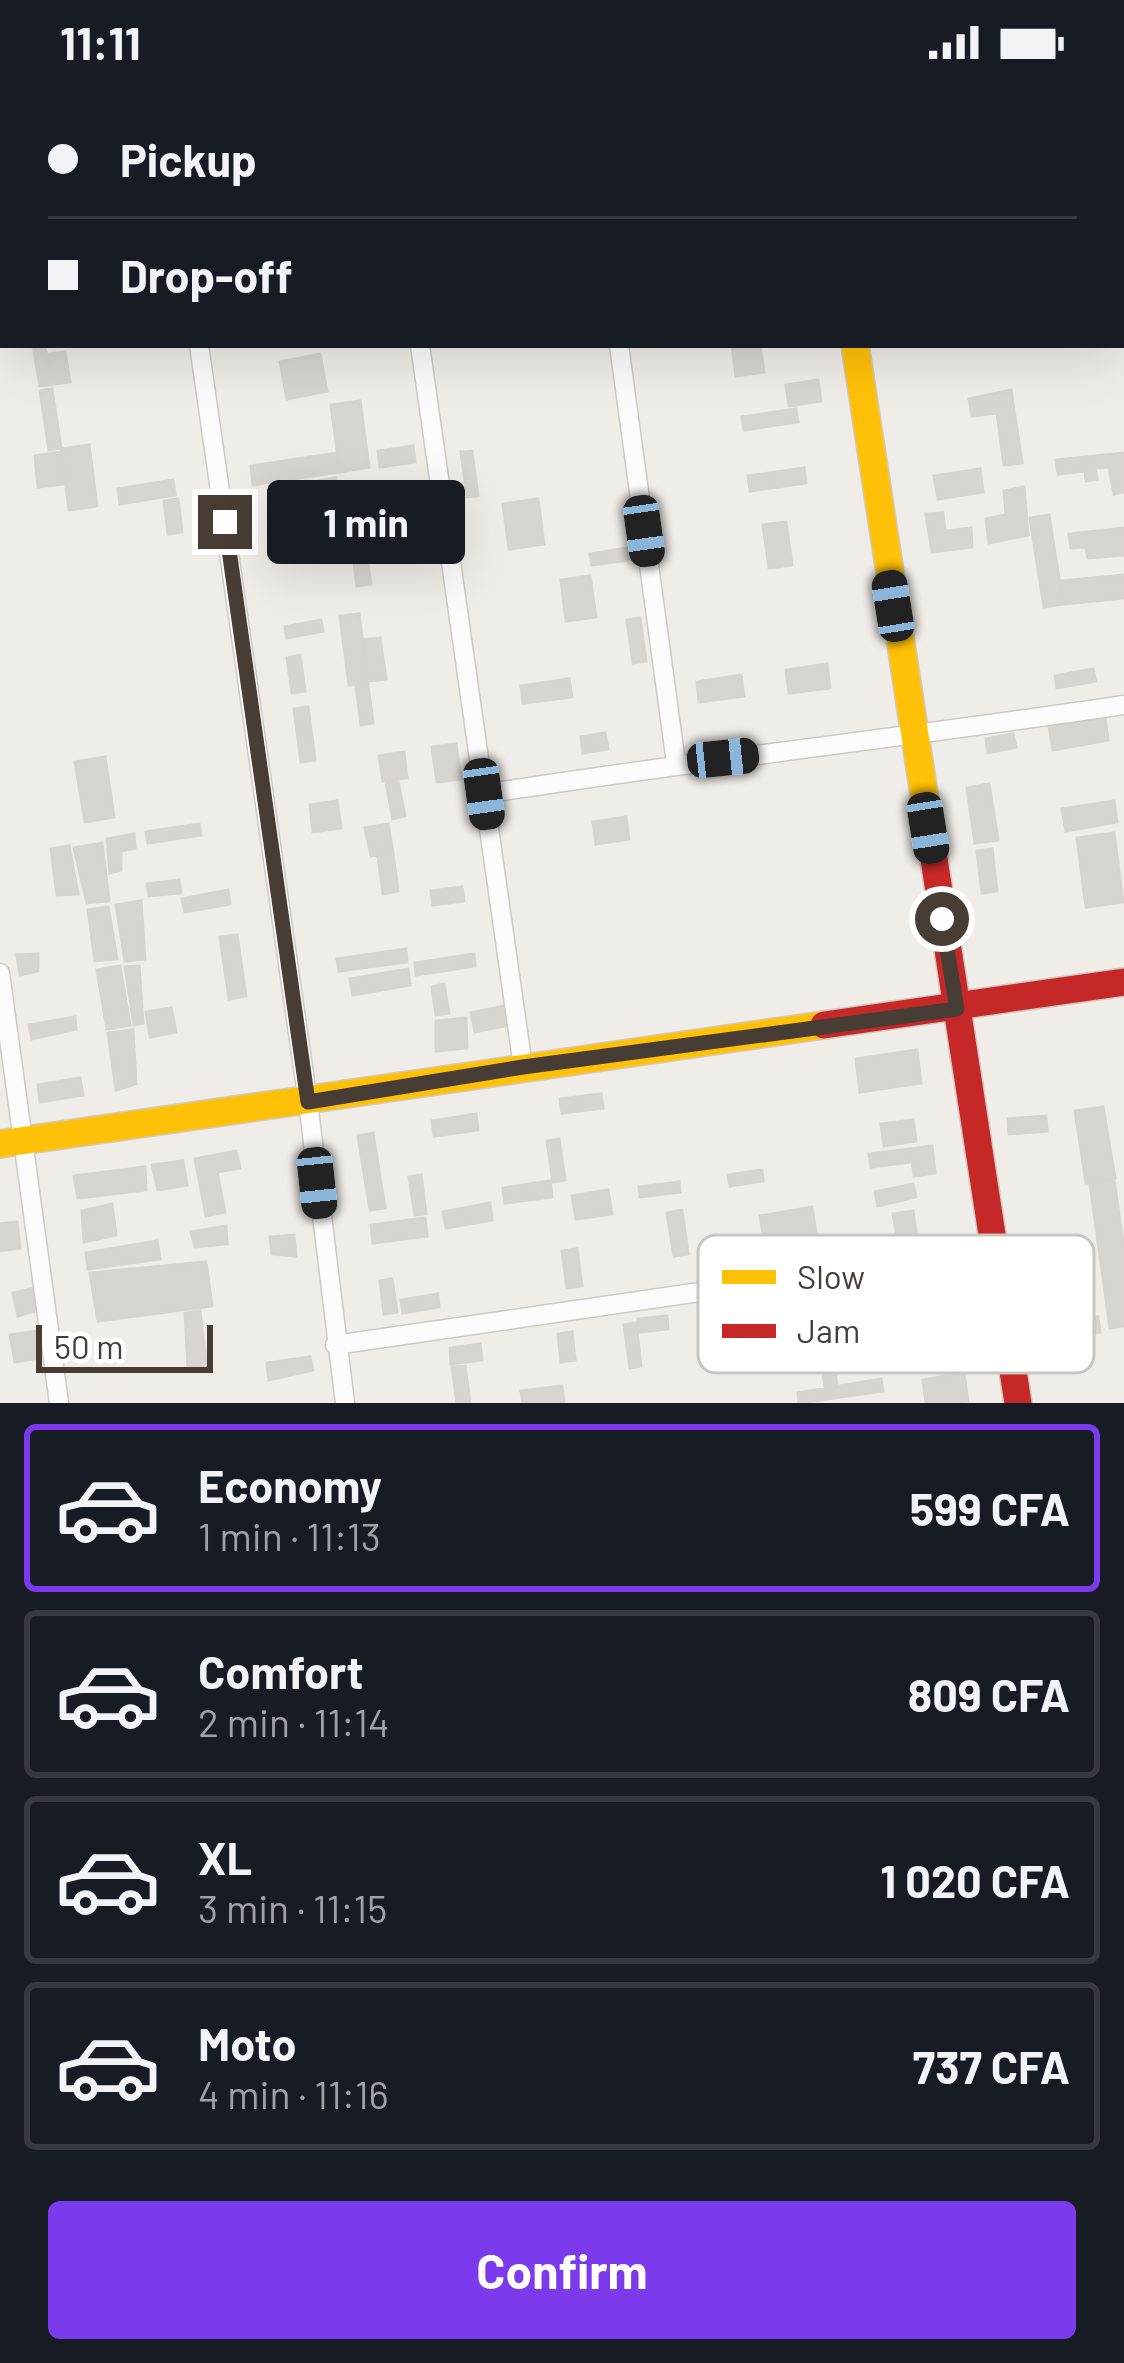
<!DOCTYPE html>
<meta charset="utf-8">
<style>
:root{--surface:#171b24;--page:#20242c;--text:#f1f3f6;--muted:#9ea1a6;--line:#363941;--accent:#7c3aed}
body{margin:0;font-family:Barlow,sans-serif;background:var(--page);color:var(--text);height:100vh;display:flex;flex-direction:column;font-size:45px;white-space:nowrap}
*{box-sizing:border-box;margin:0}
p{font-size:39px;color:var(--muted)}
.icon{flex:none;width:66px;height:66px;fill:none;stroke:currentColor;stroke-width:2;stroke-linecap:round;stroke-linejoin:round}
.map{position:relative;height:1319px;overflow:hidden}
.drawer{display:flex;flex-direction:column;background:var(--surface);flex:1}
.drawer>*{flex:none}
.banner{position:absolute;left:0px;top:0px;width:1125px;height:264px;box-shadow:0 12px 48px #0002;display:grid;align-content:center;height:264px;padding:0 48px;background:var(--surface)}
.scale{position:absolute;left:36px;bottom:30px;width:177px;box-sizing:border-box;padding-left:12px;border:6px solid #473d34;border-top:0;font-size:33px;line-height:42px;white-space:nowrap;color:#473d34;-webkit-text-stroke:9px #fff;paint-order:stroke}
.end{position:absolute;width:54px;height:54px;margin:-27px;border:15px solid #473d34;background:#fff;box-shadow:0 0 0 6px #fff}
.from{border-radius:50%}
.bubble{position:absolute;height:84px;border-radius:12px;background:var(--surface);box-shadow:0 12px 48px #0002;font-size:39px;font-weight:700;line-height:84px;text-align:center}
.car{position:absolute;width:36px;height:72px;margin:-36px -18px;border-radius:15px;box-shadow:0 0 9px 3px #0007;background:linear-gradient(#222 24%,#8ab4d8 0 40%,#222 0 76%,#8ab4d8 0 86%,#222 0)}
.banner b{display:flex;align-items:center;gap:42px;height:114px;font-size:45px}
.banner b+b{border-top:3px solid var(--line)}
.banner i{width:30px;height:30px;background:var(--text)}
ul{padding:21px 0 0;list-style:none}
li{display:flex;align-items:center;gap:36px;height:168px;margin:0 24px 18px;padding:0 24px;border:6px solid var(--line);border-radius:12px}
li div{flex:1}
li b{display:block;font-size:45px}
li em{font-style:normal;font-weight:700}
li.current{border-color:var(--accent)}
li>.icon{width:108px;height:108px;stroke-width:1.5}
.button{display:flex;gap:24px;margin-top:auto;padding:24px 48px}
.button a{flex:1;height:138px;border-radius:12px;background:var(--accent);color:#fff;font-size:48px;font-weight:700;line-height:138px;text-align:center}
.status{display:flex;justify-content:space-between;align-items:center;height:84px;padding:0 60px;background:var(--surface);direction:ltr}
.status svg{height:33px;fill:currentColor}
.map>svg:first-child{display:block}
</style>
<div class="status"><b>11:11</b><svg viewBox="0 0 49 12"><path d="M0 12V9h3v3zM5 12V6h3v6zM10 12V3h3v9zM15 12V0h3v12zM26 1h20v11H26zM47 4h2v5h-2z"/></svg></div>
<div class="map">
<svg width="1124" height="1319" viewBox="0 0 1124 1319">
<rect width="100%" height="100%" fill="#f0ede8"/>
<path fill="#d8d4cf" stroke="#d8d3ce" stroke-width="3" d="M45 261 51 301 40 302 33 262Z
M732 261H760L764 288 736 292Z
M65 268 70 298 54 300 49 270Z
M320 270 327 307 287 315 280 278Z
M818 296 821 317 789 322 786 301Z
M52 305 61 364 49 366 40 307Z
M1011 306 1022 379 1004 381 997 329 972 332 969 315Z
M360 317 369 383 340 388 331 321Z
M796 325 798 338 744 346 742 333Z
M89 361 97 422 69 426 61 365Z
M413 362 415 378 380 383 378 367Z
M472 367 478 412 467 413 461 368Z
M60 368 64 400 38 403 35 372Z
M337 369 339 388 253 401 251 382Z
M1124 369V408L1114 410 1109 383 1095 384 1097 395 1086 397 1085 387 1058 390 1056 376Z
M804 384 806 399 750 407 748 392Z
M980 385 983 408 938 415 934 392Z
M336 394 341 430 312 434 307 399Z
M173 396 175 411 120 420 118 405Z
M1024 403 1028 451 989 459 986 435 1006 431 1004 407Z
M178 415 182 448 168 450 164 417Z
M538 415 544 460 509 465 503 420Z
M943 429 945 447 971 444 972 463 932 468 926 430Z
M1049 431 1063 520 1044 523 1030 434Z
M282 438 287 467 273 469 269 440Z
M786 438 792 481 769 484 763 441Z
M1124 444V471L1088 474 1086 463 1071 464 1069 450Z
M327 449 329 460 289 466 287 454Z
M365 460 371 500 357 502 352 462Z
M628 464 630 476 592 481 590 470Z
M1124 491V514L1063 520 1061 497Z
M590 492 596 533 566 537 561 496Z
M359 530 368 598 349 601 340 532Z
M640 534 646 577 633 579 627 536Z
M321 536 323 547 287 554 285 543Z
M380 554 386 595 369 597 363 556Z
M300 571 305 607 292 609 287 574Z
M827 580 830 604 789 609 786 586Z
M1093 585 1096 597 1057 604 1055 592Z
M741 591 744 612 699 618 697 598Z
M569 595 572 613 523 619 521 602Z
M368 601 373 639 361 641 356 603Z
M308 623 315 676 301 678 294 625Z
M1105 633 1108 656 1053 666 1049 643Z
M605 649 608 665 583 669 581 653Z
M1013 650 1016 663 988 669 986 655Z
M456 660 461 695 437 698 432 663Z
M404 668 407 694 383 697 379 672Z
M105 673 114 733 85 738 75 678Z
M398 697 405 732 393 735 386 699Z
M989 700 998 756 975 759 967 704Z
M337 717 341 744 313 748 310 721Z
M1114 717 1117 738 1066 747 1062 725Z
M626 733 629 755 596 760 593 738Z
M199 740 201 751 148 759 146 748Z
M388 740 393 768 371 772 365 744Z
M1114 749 1123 818 1086 823 1077 754Z
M134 750 135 764 121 767V786L110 789 107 755Z
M102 759 109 817 87 819 74 764Z
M69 762 78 810 57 811 51 765Z
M992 765 997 807 982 809 977 767Z
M393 770 398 807 383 810 378 772Z
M179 796 181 809 149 812 147 800Z
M462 803 464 817 433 821 431 807Z
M228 806 230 820 185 828 182 815Z
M141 817 145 875 125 877 116 821Z
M108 823 117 875 95 877 88 826Z
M237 851 246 912 229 915 220 853Z
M406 865 407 878 339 887 337 875Z
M38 870V887L20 891 17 871Z
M474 870 475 882 416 891 415 879Z
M120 882 130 941 107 945 97 886Z
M139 882 143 939 134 941 125 883Z
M408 885 410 901 353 911 350 895Z
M444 900 449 929 436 931 432 903Z
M508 921 509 941 475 948 471 929Z
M171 924 176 948 150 953 146 928Z
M75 933 76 945 32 955 29 941Z
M466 934 467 964 436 967V937Z
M133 946 136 1000 116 1006 108 949Z
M917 966 921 999 860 1008 856 975Z
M80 994 83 1011 40 1018 38 1001Z
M601 1010 603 1024 562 1029 560 1015Z
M1103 1023 1115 1094 1086 1099 1075 1027Z
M476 1030 478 1046 434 1052 432 1037Z
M1046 1032 1047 1047 1009 1050 1008 1035Z
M913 1036 916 1057 884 1062 881 1040Z
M373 1049 385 1124 370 1126 358 1052Z
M559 1055 565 1096 553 1098 547 1057Z
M932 1062 935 1089 914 1092 911 1065Z
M910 1065 911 1078 871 1083 869 1070Z
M236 1067 240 1084 217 1088 225 1128 206 1132 195 1075Z
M183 1077 187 1101 158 1106 152 1081Z
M145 1083 146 1106 78 1114 74 1092Z
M762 1086 763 1097 730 1102 728 1091Z
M421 1091 426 1130 415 1131 409 1093Z
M1114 1096 1124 1165V1242L1110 1244 1090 1100Z
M550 1097 552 1113 505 1119 503 1104Z
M679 1098 680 1108 640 1113 639 1103Z
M913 1100 916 1113 878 1122 875 1108Z
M608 1106 612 1130 576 1135 572 1112Z
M490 1119 492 1136 446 1144 443 1128Z
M112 1120 116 1151 84 1158 82 1127Z
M812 1123 819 1167 767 1175 760 1132Z
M682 1126 688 1170 674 1172 667 1129Z
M913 1127 917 1154 898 1157 893 1130Z
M425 1134 427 1152 373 1159 371 1141Z
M17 1138 20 1164 0 1167V1140Z
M226 1142 227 1160 195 1163 191 1148Z
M294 1151 296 1172 272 1170 270 1153Z
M157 1157 160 1175 88 1185 86 1169Z
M577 1165 582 1202 567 1204 562 1167Z
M206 1178 212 1222 98 1237 90 1189Z
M392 1195 397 1228 384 1230 380 1197Z
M34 1204 38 1226 18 1232 13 1209Z
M438 1210 439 1223 403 1229 401 1216Z
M200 1227 207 1284 188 1285 185 1229Z
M667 1232 668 1245 639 1248 638 1235Z
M1098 1233 1100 1248 1050 1256 1048 1241Z
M636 1239 641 1282 630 1284 624 1241Z
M38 1247 43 1273 15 1278 10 1251Z
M572 1248 575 1276 561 1278 558 1250Z
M831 1258 837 1301 825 1303 819 1260Z
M480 1260 482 1276 451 1280 450 1264Z
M310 1273 313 1286 269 1296 267 1279Z
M465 1282 470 1319H457L452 1283Z
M964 1289 968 1317 926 1319 923 1296Z
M881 1295 883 1307 799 1319 798 1309Z
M562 1302 564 1319H523L521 1307Z"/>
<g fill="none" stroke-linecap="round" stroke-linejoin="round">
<g stroke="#cdc9c4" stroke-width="21">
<path id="street" d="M157 0V3
M384 0V3
M583 0V3
M241 3 260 0
M0 37 3 36
M1122 138 1124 137
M1122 207 1124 221
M199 261 308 1018 345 1319
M420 261 523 983
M619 261 676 679
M484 710C697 676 911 653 1124 621
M0 889 59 1319
M335 1261 996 1165"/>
</g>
<g stroke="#d1cac0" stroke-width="30">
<path id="slow" d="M812 0 813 3
M855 261 932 762
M0 1060 824 941"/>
</g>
<g stroke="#d1cac0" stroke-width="30">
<path id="jam" d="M932 762 1018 1319
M824 941 1124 898"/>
</g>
<use href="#street" stroke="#fdfcfc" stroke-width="18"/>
<use href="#slow" stroke="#ffc107" stroke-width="27"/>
<use href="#jam" stroke="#c62828" stroke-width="27"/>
</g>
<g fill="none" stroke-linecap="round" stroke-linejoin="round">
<path stroke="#473d34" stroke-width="15" d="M225 438 308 1018 523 983 957 925 942 835"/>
</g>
<rect x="698" y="1151" width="396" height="138" rx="18" fill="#fff" stroke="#c8c5c2" stroke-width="3"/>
<rect x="722" y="1186" width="54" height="14" fill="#ffc107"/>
<rect x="722" y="1240" width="54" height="14" fill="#c62828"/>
<g font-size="33" fill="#473d34">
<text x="797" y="1205">Slow</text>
<text x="797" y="1259">Jam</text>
</g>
</svg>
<div class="scale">50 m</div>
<i class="end from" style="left:942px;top:835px"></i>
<i class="end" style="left:225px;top:438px"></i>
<div class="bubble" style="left:267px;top:396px;width:198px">1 min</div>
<i class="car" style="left:644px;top:447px;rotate:172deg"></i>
<i class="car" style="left:893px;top:522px;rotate:351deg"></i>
<i class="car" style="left:723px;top:674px;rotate:84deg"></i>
<i class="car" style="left:484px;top:710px;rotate:172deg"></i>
<i class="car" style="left:928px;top:744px;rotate:171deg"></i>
<i class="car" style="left:317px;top:1099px;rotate:174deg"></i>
<div class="banner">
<b><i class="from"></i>Pickup</b>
<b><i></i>Drop-off</b>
</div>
</div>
<section class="drawer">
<ul>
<li class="current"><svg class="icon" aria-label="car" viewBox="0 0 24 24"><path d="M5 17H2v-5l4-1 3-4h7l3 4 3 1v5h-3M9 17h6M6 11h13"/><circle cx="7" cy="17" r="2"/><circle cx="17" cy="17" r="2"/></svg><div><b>Economy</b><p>1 min · 11:13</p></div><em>599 CFA</em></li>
<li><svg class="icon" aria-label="car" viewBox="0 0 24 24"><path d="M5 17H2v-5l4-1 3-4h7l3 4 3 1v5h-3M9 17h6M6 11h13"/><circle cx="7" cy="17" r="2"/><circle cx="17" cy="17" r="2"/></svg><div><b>Comfort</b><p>2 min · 11:14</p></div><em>809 CFA</em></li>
<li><svg class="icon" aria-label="car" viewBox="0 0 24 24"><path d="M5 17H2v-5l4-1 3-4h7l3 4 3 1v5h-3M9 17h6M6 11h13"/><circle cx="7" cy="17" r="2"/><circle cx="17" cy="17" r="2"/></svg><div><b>XL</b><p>3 min · 11:15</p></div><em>1 020 CFA</em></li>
<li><svg class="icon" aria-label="car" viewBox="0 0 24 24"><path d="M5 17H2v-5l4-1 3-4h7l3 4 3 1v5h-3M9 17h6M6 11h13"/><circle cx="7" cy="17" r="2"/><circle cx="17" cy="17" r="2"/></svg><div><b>Moto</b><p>4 min · 11:16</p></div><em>737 CFA</em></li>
</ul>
<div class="button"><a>Confirm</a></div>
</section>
